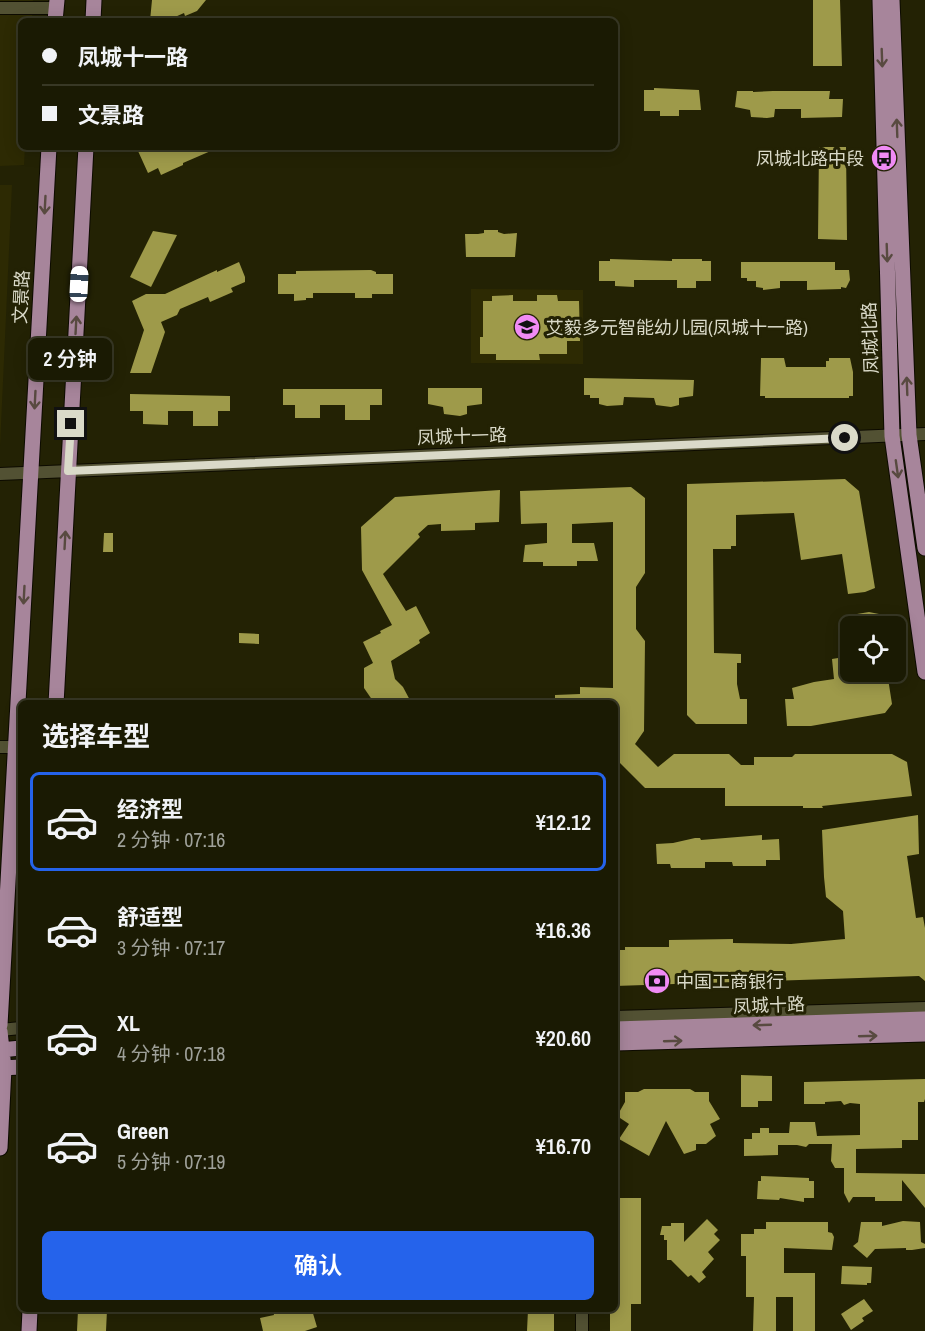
<!DOCTYPE html>
<html lang="zh">
<meta charset="utf-8">
<style>
:root{--surface:#1a1a03;--page:#23230d;--text:#f1f3f6;--muted:#9fa19a;--line:#383825;--accent:#2563eb}
body{margin:0;font-family:"Archivo Narrow","Noto Sans SC",sans-serif;background:var(--page);color:var(--text);height:100vh;display:flex;flex-direction:column;font-size:22px;white-space:nowrap}
*{box-sizing:border-box;margin:0}
p{font-size:20px;color:var(--muted)}
.icon{flex:none;width:33px;height:33px;fill:none;stroke:currentColor;stroke-width:2;stroke-linecap:round;stroke-linejoin:round}
.map{position:relative;flex:1;overflow:hidden}
.side{position:absolute;left:18px;top:700px;width:600px;height:612px;display:flex;flex-direction:column;background:var(--surface);border-radius:9px;box-shadow:0 3px 15px #0003,0 0 0 2px var(--line)}
.side>*{flex:none}
.guide{position:absolute;left:18px;top:18px;width:600px;height:132px;border-radius:9px;box-shadow:0 3px 15px #0003,0 0 0 2px var(--line);display:grid;align-content:center;height:132px;padding:0 24px;background:var(--surface)}
.buttons{position:absolute;left:840px;top:616px;display:grid;gap:12px}
.buttons a{display:grid;place-items:center;width:66px;height:66px;border-radius:9px;background:var(--surface);box-shadow:0 3px 15px #0003,0 0 0 2px var(--line);font-size:30px}
.end{position:absolute;width:27px;height:27px;margin:-14px;border:8px solid #dadac9;background:#111;box-shadow:0 0 0 3px #111}
.from{border-radius:50%}
.bubble{position:absolute;height:42px;border-radius:9px;background:var(--surface);box-shadow:0 3px 15px #0003,0 0 0 2px var(--line);font-size:20px;font-weight:600;line-height:42px;text-align:center}
.car{position:absolute;width:18px;height:36px;margin:-18px -9px;border-radius:8px;box-shadow:0 0 4px 2px #0007;background:linear-gradient(#fff 24%,#345 0 40%,#fff 0 76%,#345 0 86%,#fff 0)}
.guide b{display:flex;align-items:center;gap:21px;height:57px;font-size:22px}
.guide b+b{border-top:2px solid var(--line)}
.guide i{width:15px;height:15px;background:var(--text)}
ul{padding:0;list-style:none}
li{display:flex;align-items:center;gap:18px;height:99px;margin:0 12px 9px;padding:0 12px;border:3px solid transparent;border-radius:9px}
li div{flex:1}
li b{display:block;font-size:22px}
li em{font-style:normal;font-weight:600}
li.current{border-color:var(--accent)}
li>.icon{width:54px;height:54px;stroke-width:1.5}
h2{padding:0 24px;font-size:27px;line-height:72px}
.cta{display:flex;gap:12px;margin-top:auto;padding:12px 24px}
.cta a{flex:1;height:69px;border-radius:9px;background:var(--accent);color:#fff;font-size:24px;font-weight:600;line-height:69px;text-align:center}
.map>svg:first-child{display:block}
</style>
<div class="map">
<svg width="925" height="1331" viewBox="0 0 925 1331">
<rect width="100%" height="100%" fill="#232204"/>
<path fill="#2d2a03" d="M0 0H33L32 21H21V147H25L24 165 0 166Z
M0 185H12L0 447Z
M471 289 583 290V364L471 363Z"/>
<path fill="#9e9a4a" d="M152 0H206L197 11 185 16 184 13 166 21H150Z
M813 0H840L842 66H813Z
M654 88 699 90 701 110H679V116H660V111H644V90H654Z
M737 91H753V92L773 91H830L829 99H843L842 117 801 118V109H775L774 117 767 118 751 117 750 110 735 107Z
M148 147H158L160 151 168 147H220L183 163V165L161 175 158 168 148 173 138 151Z
M819 147H846L847 240 818 239Z
M484 230H498V232L504 234 517 233 515 257H466L465 234H478L484 233Z
M153 231 177 235 151 287 130 277Z
M610 259 672 261V259H702V261H711V281H696V288H677V280H634V287L615 286V281H599V261H610Z
M239 262 245 277V282L231 288 233 292 210 302 208 297 180 309 177 315 161 322 165 332 151 373H130L144 330 132 301 146 294H165L217 270V272Z
M741 262H835V270H849L850 280 846 288 841 287V289L807 290V281H780V288L763 290V288L756 287V281H747V278H741Z
M371 270 376 272V274H393V294H372V298H355V293H313V298H306V300L294 301V294H278V274H296V271Z
M513 295V301H537V295H557L558 301H579L580 341H567V354H539L540 360H496V354H480V337H483V301H492V296Z
M761 358H784L786 367H826V361H829V358H850L853 372V396H849V398H765V396H760Z
M584 378 694 380 693 396 679 398V405L671 407 656 405 654 398 624 397 623 405 607 406 599 404V398H590V395H584Z
M428 388H482V404L467 406V414L460 416 444 414 443 407 428 404Z
M283 389H382V405H370V420H345V405H320V418H295V405H283Z
M130 394 230 396V411H218V426H193V411H168V425L143 424V411H130Z
M845 479 859 491 875 588 865 592 848 594 842 554 801 560 794 513 736 515V546H731V549H713L714 653 741 654V663H737V684L740 699H747V724H696L687 715V484Z
M631 487 645 498V573L636 587V629L645 641 644 731 635 744 658 767 674 754H729L741 765H754V757H792L795 754H892L907 762 912 796 822 806 823 808H803V806H725V788H645L615 758V704H555V695L580 694V687L613 688V522L572 524V543H594L598 561H577V566H543V562H523L525 545 547 543V523L521 524 520 491Z
M500 490 499 522 475 523V530L441 531V524L428 525 418 534 420 537 383 574 406 611 416 606 430 633 419 640 420 643 391 661 395 679 403 687 412 704H375L364 688V668L373 663 363 642 381 633 380 631 392 625 362 570 361 527 395 497Z
M104 533H113V552H103Z
M869 612 879 614 881 627H853L851 615Z
M239 633 259 634V644L239 643Z
M850 656V672H887L892 704 885 713 811 726H787L785 699H794L792 688 814 682 834 679 832 659Z
M918 815 919 854 907 856 916 918 923 917 925 928V981L919 976 615 986V950H625V947H669V940L733 939V943L791 944 845 939 843 911 826 897 824 877 822 830Z
M762 835V840L779 839 780 860H766V866H733L732 862H705V868H671L670 864H657L656 844 673 843 695 838H700L701 840Z
M741 1075 772 1076V1101H758V1107H741Z
M925 1079V1099L924 1102H918V1140H902V1148L856 1149V1173L925 1174V1208L902 1180V1201H875V1197H853L849 1203 844 1193V1168H835L831 1161 832 1144H809L806 1147 797 1145H778V1155L744 1156V1139H752V1133H760V1128H769V1133H789L790 1122H815L817 1136 860 1135V1104L850 1103 844 1105 841 1101 825 1102V1104H804V1082Z
M644 1089H690L695 1092H709V1101L720 1119 710 1124 716 1136 706 1144H696V1150L684 1154 666 1121 649 1156 619 1139 629 1124 617 1116 625 1102V1092H638Z
M761 1176 809 1178V1181H814V1198H804V1202L780 1198 779 1200 757 1199 758 1181H761Z
M615 1198H641V1304H631V1331H610V1310H615Z
M707 1219 718 1230 714 1234 720 1240 708 1252 714 1259 702 1272 706 1277 699 1283 691 1275 688 1277 671 1260H667V1240H664V1235H660L662 1226H671V1223H684V1242Z
M903 1221 920 1222 921 1242 925 1244V1248L912 1250H906V1248L875 1249 867 1258 853 1246 858 1242 861 1222H882V1226Z
M766 1222H828V1232L832 1233 834 1237 832 1250 784 1248V1273H815V1331H793V1297H776V1331H753L754 1297H746V1256H741V1234H754V1229H766Z
M842 1266 872 1267 871 1283H867V1285L841 1284Z
M864 1299 873 1311 862 1318 864 1321 851 1330 841 1314Z
M78 1310H107L106 1331H77Z
M280 1310H312L317 1327 305 1331H263L260 1318 274 1315 273 1311Z
M528 1310H554V1331H527Z"/>
<g fill="none" stroke-linecap="round" stroke-linejoin="round">
<g stroke="#0d0b00" stroke-width="14">
<path id="minor" d="M0 8H56
M0 474 925 434
M0 747H16
M615 1017 925 1008
M0 1030 21 1028
M582 1331V1310"/>
</g>
<g stroke="#0d0b00" stroke-width="17">
<path id="major" d="M880 0 892 436 925 672
M892 0 909 435 925 548
M55 21 57 0
M93 21 94 0
M56 704 86 147
M0 1025 49 147
M615 1029 925 1019
M0 1031 4 1068 0 1148
M615 1043 925 1034
M0 1050 21 1048
M0 1068 21 1067
M29 1331 30 1310"/>
</g>
<use href="#minor" stroke="#525133" stroke-width="12"/>
<use href="#major" stroke="#a7859b" stroke-width="15"/>
</g>
<defs><path id="oneway-shaft" d="M-6 0H5M1.5-3L5.5 0L1.5 3" fill="none" stroke-width="1.6" stroke-linecap="round" stroke-linejoin="round" transform="scale(1.5)"/></defs>
<g stroke="#584a40">
<use href="#oneway-shaft" transform="translate(882 58) rotate(88)"/>
<use href="#oneway-shaft" transform="translate(897 128) rotate(-92)"/>
<use href="#oneway-shaft" transform="translate(45 205) rotate(93)"/>
<use href="#oneway-shaft" transform="translate(887 253) rotate(88)"/>
<use href="#oneway-shaft" transform="translate(76 325) rotate(-87)"/>
<use href="#oneway-shaft" transform="translate(907 386) rotate(-92)"/>
<use href="#oneway-shaft" transform="translate(35 400) rotate(93)"/>
<use href="#oneway-shaft" transform="translate(897 469) rotate(82)"/>
<use href="#oneway-shaft" transform="translate(65 540) rotate(-87)"/>
<use href="#oneway-shaft" transform="translate(24 595) rotate(93)"/>
<use href="#oneway-shaft" transform="translate(762 1025) rotate(178)"/>
<use href="#oneway-shaft" transform="translate(868 1036) rotate(-2)"/>
<use href="#oneway-shaft" transform="translate(673 1041) rotate(-2)"/>
</g>
<g fill="none" stroke-linecap="round" stroke-linejoin="round">
<path stroke="#dadac9" stroke-width="8" d="M71 424 68 471 845 438"/>
</g>
<defs>
<g id="bus-disc" transform="scale(1.35)"><circle r="9.5" fill="#f08bf5" stroke="#232204"/><path d="M-5-6H5V4H4V6H2V4H-2V6H-4V4H-5ZM-3.5-4V0h7V-4ZM-3.5 1.2v1.5H-2V1.2ZM2 1.2v1.5H3.5V1.2Z" fill="#111"/></g>
<g id="school-disc" transform="scale(1.35)"><circle r="9.5" fill="#f08bf5" stroke="#232204"/><path d="M0-5L7-2L0 1L-7-2ZM-4 1L0 2.5L4 1V4Q0 6-4 4Z" fill="#111"/></g>
<g id="bank-disc" transform="scale(1.35)"><circle r="9.5" fill="#f08bf5" stroke="#232204"/><path d="M-6-4H6V4H-6ZM0-2.3a2.3 2.3 0 1 0 0 4.6a2.3 2.3 0 1 0 0-4.6Z" fill="#111"/></g>
</defs>
<g fill-rule="evenodd">
<use href="#bus-disc" x="884" y="158"/>
<use href="#school-disc" x="527" y="327"/>
<use href="#bank-disc" x="657" y="981"/>
</g>
<g text-anchor="middle" dominant-baseline="central" stroke-width="6" stroke-linejoin="round" paint-order="stroke">
<g font-size="18" fill="#dadac9" stroke="#232204" text-anchor="start">
<text x="864" y="158" text-anchor="end">凤城北路中段</text>
<text x="546" y="327">艾毅多元智能幼儿园(凤城十一路)</text>
<text x="676" y="981">中国工商银行</text>
</g>
<g font-size="18" fill="#dadac9" stroke="#232204">
<text transform="translate(21 297) rotate(-87)">文景路</text>
<text transform="translate(870 338) rotate(-92)">凤城北路</text>
<text transform="translate(462 436) rotate(-2)">凤城十一路</text>
<text transform="translate(769 1005) rotate(-2)">凤城十路</text>
</g>
</g>
</svg>
<div class="buttons">
<a><svg class="icon" aria-label="locate" viewBox="0 0 24 24"><circle cx="12" cy="12" r="6"/><path d="M12 2v4M12 18v4M2 12h4M18 12h4"/></svg></a>
</div>
<i class="end from" style="left:845px;top:438px"></i>
<i class="end" style="left:71px;top:424px"></i>
<div class="bubble" style="left:28px;top:338px;width:84px">2 分钟</div>
<i class="car" style="left:79px;top:284px;rotate:3deg"></i>
<div class="guide">
<b><i class="from"></i>凤城十一路</b>
<b><i></i>文景路</b>
</div>
<section class="side">
<h2>选择车型</h2>
<ul>
<li class="current"><svg class="icon" aria-label="car" viewBox="0 0 24 24"><path d="M5 17H2v-5l4-1 3-4h7l3 4 3 1v5h-3M9 17h6M6 11h13"/><circle cx="7" cy="17" r="2"/><circle cx="17" cy="17" r="2"/></svg><div><b>经济型</b><p>2 分钟 · 07:16</p></div><em>¥12.12</em></li>
<li><svg class="icon" aria-label="car" viewBox="0 0 24 24"><path d="M5 17H2v-5l4-1 3-4h7l3 4 3 1v5h-3M9 17h6M6 11h13"/><circle cx="7" cy="17" r="2"/><circle cx="17" cy="17" r="2"/></svg><div><b>舒适型</b><p>3 分钟 · 07:17</p></div><em>¥16.36</em></li>
<li><svg class="icon" aria-label="car" viewBox="0 0 24 24"><path d="M5 17H2v-5l4-1 3-4h7l3 4 3 1v5h-3M9 17h6M6 11h13"/><circle cx="7" cy="17" r="2"/><circle cx="17" cy="17" r="2"/></svg><div><b>XL</b><p>4 分钟 · 07:18</p></div><em>¥20.60</em></li>
<li><svg class="icon" aria-label="car" viewBox="0 0 24 24"><path d="M5 17H2v-5l4-1 3-4h7l3 4 3 1v5h-3M9 17h6M6 11h13"/><circle cx="7" cy="17" r="2"/><circle cx="17" cy="17" r="2"/></svg><div><b>Green</b><p>5 分钟 · 07:19</p></div><em>¥16.70</em></li>
</ul>
<div class="cta"><a>确认</a></div>
</section>
</div>
